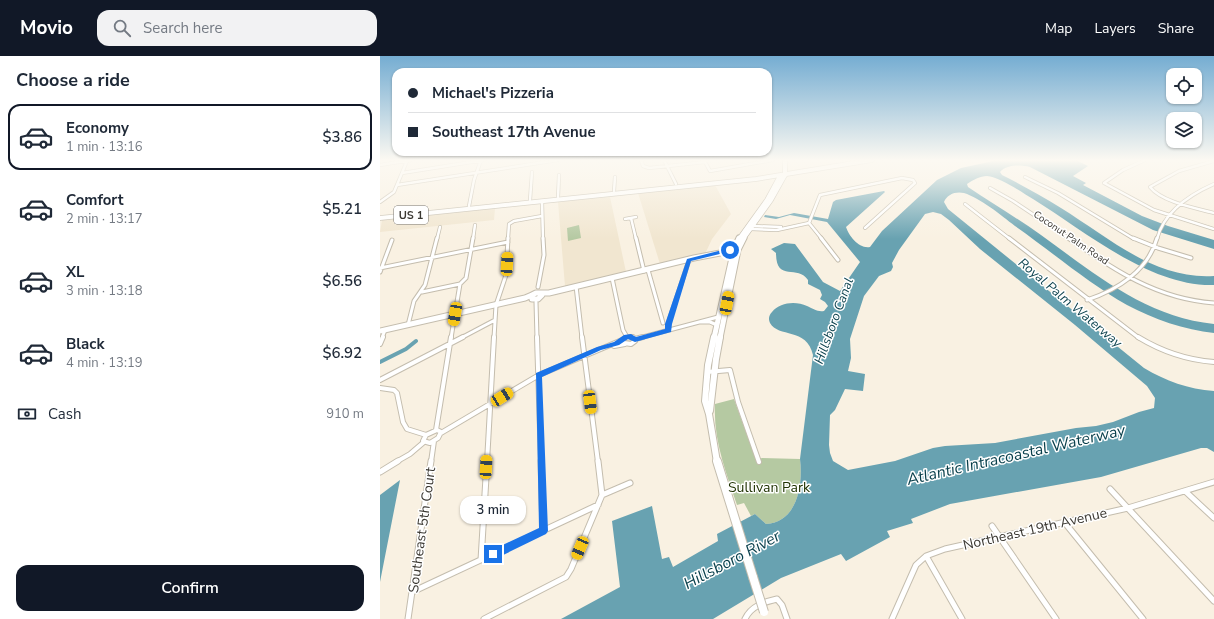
<!DOCTYPE html>
<meta charset="utf-8">
<style>
:root{--surface:#fff;--page:#f2f2f3;--text:#1f2937;--muted:#747a83;--line:#e0e1e3;--accent:#111827}
body{margin:0;font-family:"Nunito Sans",sans-serif;background:var(--page);color:var(--text);height:100vh;display:flex;flex-direction:column;font-size:15px;white-space:nowrap}
*{box-sizing:border-box;margin:0}
p{font-size:13px;color:var(--muted)}
.icon{flex:none;width:22px;height:22px;fill:none;stroke:currentColor;stroke-width:2;stroke-linecap:round;stroke-linejoin:round}
.map{position:relative;flex:1;overflow:hidden}
.side{display:flex;flex-direction:column;background:var(--surface);width:380px}
.side>*{flex:none}
.banner{position:absolute;left:12px;top:12px;width:380px;height:88px;border-radius:12px;box-shadow:0 1px 3px #0004;display:grid;align-content:center;height:88px;padding:0 16px;background:var(--surface)}
.controls{position:absolute;left:786px;top:12px;display:grid;gap:8px}
.controls a{display:grid;place-items:center;width:36px;height:36px;border-radius:8px;background:var(--surface);box-shadow:0 1px 3px #0004;font-size:20px}
.end{position:absolute;width:18px;height:18px;margin:-9px;border:5px solid #1a73e8;background:#fff;box-shadow:0 0 0 2px #fff}
.from{border-radius:50%}
.bubble{position:absolute;height:28px;border-radius:12px;background:var(--surface);box-shadow:0 1px 3px #0004;font-size:13px;font-weight:600;line-height:28px;text-align:center}
.car{position:absolute;width:12px;height:24px;margin:-12px -6px;border-radius:5px;box-shadow:0 0 3px 1px #0007;background:linear-gradient(#f5c518 24%,#345 0 40%,#f5c518 0 76%,#345 0 86%,#f5c518 0)}
.banner b{display:flex;align-items:center;gap:14px;height:38px;font-size:15px}
.banner b+b{border-top:1px solid var(--line)}
.banner i{width:10px;height:10px;background:var(--text)}
ul{padding:0;list-style:none}
li{display:flex;align-items:center;gap:12px;height:66px;margin:0 8px 6px;padding:0 8px;border:2px solid transparent;border-radius:12px}
li div{flex:1}
li b{display:block;font-size:15px}
li em{font-style:normal;font-weight:600}
li.selected{border-color:var(--accent)}
li>.icon{width:36px;height:36px;stroke-width:1.5}
h2{padding:0 16px;font-size:18px;line-height:48px}
.pay{display:flex;align-items:center;gap:10px;height:44px;padding:0 16px;font-size:15px}
.pay p{margin-inline-start:auto}
.primary-button{display:flex;gap:8px;margin-top:auto;padding:8px 16px}
.primary-button a{flex:1;height:46px;border-radius:12px;background:var(--accent);color:#fff;font-size:16px;font-weight:600;line-height:46px;text-align:center}
header{display:flex;align-items:center;gap:24px;box-sizing:border-box;height:56px;padding:0 20px;background:var(--accent);color:#fff}
header strong{font-size:19px}
nav{display:flex;gap:22px;margin-inline-start:auto;font-size:14px}
.search{width:280px;height:36px;background:var(--page);display:flex;align-items:center;gap:10px;box-sizing:border-box;padding:0 14px;border-radius:12px;color:var(--muted);font-size:15px}
main{display:flex;flex:1;min-height:0}
.map>svg:first-child{display:block}
</style>
<header>
<strong>Movio</strong>
<div class="search"><svg class="icon" aria-label="search" viewBox="0 0 24 24"><circle cx="10" cy="10" r="6"/><path d="M15 15l6 6"/></svg>Search here</div>
<nav><a>Map</a><a>Layers</a><a>Share</a></nav>
</header>
<main>
<section class="side">
<h2>Choose a ride</h2>
<ul>
<li class="selected"><svg class="icon" aria-label="car" viewBox="0 0 24 24"><path d="M5 17H2v-5l4-1 3-4h7l3 4 3 1v5h-3M9 17h6M6 11h13"/><circle cx="7" cy="17" r="2"/><circle cx="17" cy="17" r="2"/></svg><div><b>Economy</b><p>1 min · 13:16</p></div><em>$3.86</em></li>
<li><svg class="icon" aria-label="car" viewBox="0 0 24 24"><path d="M5 17H2v-5l4-1 3-4h7l3 4 3 1v5h-3M9 17h6M6 11h13"/><circle cx="7" cy="17" r="2"/><circle cx="17" cy="17" r="2"/></svg><div><b>Comfort</b><p>2 min · 13:17</p></div><em>$5.21</em></li>
<li><svg class="icon" aria-label="car" viewBox="0 0 24 24"><path d="M5 17H2v-5l4-1 3-4h7l3 4 3 1v5h-3M9 17h6M6 11h13"/><circle cx="7" cy="17" r="2"/><circle cx="17" cy="17" r="2"/></svg><div><b>XL</b><p>3 min · 13:18</p></div><em>$6.56</em></li>
<li><svg class="icon" aria-label="car" viewBox="0 0 24 24"><path d="M5 17H2v-5l4-1 3-4h7l3 4 3 1v5h-3M9 17h6M6 11h13"/><circle cx="7" cy="17" r="2"/><circle cx="17" cy="17" r="2"/></svg><div><b>Black</b><p>4 min · 13:19</p></div><em>$6.92</em></li>
</ul>
<div class="pay"><svg class="icon" aria-label="cash" viewBox="0 0 24 24"><path d="M3 7h18v10H3z"/><circle cx="12" cy="12" r="2"/></svg>Cash<p>910 m</p></div>
<div class="primary-button"><a>Confirm</a></div>
</section>
<div class="map">
<svg width="834" height="563" viewBox="0 0 834 563">
<rect width="100%" height="100%" fill="#f9f1e2"/>
<path fill="#f1e6d0" d="M335 129 351 158 332 183 325 198 280 208 258 137Z
M230 141 246 216 185 230 178 146Z
M115 152 114 164 0 176 2 164Z"/>
<path fill="#b5c9a2" d="M199 169 201 182 188 185 187 172Z
M354 343 376 404 382 402 420 403C423 428 418 466 386 468L375 458 371 460 364 447 357 449C346 417 333 383 335 348Z"/>
<path fill="#68a2b1" fill-rule="evenodd" d="M618 104H696L708 110 693 120 706 127 703 129 762 160 788 170 834 184V193L773 174 650 111C641 109 627 108 620 116L622 119C642 129 662 140 681 152 728 181 775 224 834 220V229C770 231 705 175 653 143 641 136 620 121 607 120 600 120 593 124 587 128L588 131C612 147 637 162 661 179 715 218 766 261 834 268V277C805 274 773 263 747 249 708 227 672 196 635 170 621 159 600 142 584 137 576 135 567 138 564 146L568 153 764 312C786 325 808 333 834 335V396L827 392H821L721 421 570 448 531 463 533 467 507 475 510 481 466 505 461 498 401 522 333 563H181L240 531 232 465 272 450 282 503 289 501 293 511 338 485 337 478 375 458 386 468C418 466 423 428 420 403L433 299C427 271 398 282 390 267 388 263 389 259 392 256 400 246 416 245 427 250 434 253 437 256 444 255L448 250 445 246 440 243 442 239 440 234 428 228V224C418 208 396 227 396 197L391 193 404 187 415 188 443 226 460 235 480 206 447 166 410 159 396 163 384 161 385 159 399 161 414 157 448 163 453 146 456 144 504 135 505 136 466 171C469 180 479 193 490 191L502 175 557 124 581 112ZM553 156 561 158 569 164 600 193 695 269 767 330 775 342 774 352 759 356 733 366 716 370 696 372 615 387 565 390 553 392 515 405 468 414 453 405 450 397 449 389 450 359 455 354 465 333 483 335 485 318 468 315 471 302 470 283 484 240 499 220 511 215 513 211 512 207 519 194 545 158Z
M20 424 0 526V439Z"/>
<g fill="none" stroke-linecap="round" stroke-linejoin="round">
<path stroke="#68a2b1" stroke-width="4" d="M0 306 26 293 36 285"/>
<g stroke="#c4bdae" stroke-width="4">
<path id="street-far3" d="M261 104 263 110 269 112 325 106
M284 104 296 128
M324 104 330 115 393 104
M765 104 743 114 724 127 774 154 834 173
M834 105 799 115 770 131C782 146 815 152 834 157
M0 109 31 104
M22 117 104 104
M645 121 678 137 754 183
M17 129 178 104
M610 132 633 145 690 183
M234 135 235 121
M178 141 179 119
M150 144 152 116
M162 145 163 183
M0 146 14 136 27 105
M585 148 630 183
M89 150 94 124 101 104
M251 162 256 183
M245 163 256 161
M429 167 440 139 522 122 533 124 535 127 485 172
M429 167 442 183
M373 170 401 171
M371 173 397 174 429 167
M57 183 60 171
M93 183 95 169
M128 183 129 168 134 165 162 160
M777 183C784 156 809 139 834 128"/>
</g>
<g stroke="#c4bdae" stroke-width="5">
<path id="street-far2" d="M256 182 264 215
M441 182 458 204
M629 182 759 282
M688 182C734 214 777 243 834 247
M753 182 778 192 811 202
M0 212 128 186
M268 214 283 267
M0 216 12 184
M232 222 243 274 247 281
M196 230 202 282
M158 231 164 199 163 182
M42 236 80 228
M707 244C737 234 768 215 777 182
M156 246 157 282
M321 266H330L337 269
M28 269 34 245 45 229 57 182
M289 274 288 268 309 204
M2 282 5 274
M71 282 80 228 86 222 93 182
M81 282 115 264
M114 282 116 249 126 219 128 182
M246 282H253
M259 282 338 261"/>
</g>
<g stroke="#c4bdae" stroke-width="6">
<path id="street-far1" d="M157 281 161 406
M202 281 218 406
M247 281H253L255 285 251 288 244 287 242 284Z
M758 281C781 295 807 304 834 306
M255 283 263 281
M0 288 3 281
M234 290 245 288
M327 316 350 314 358 346 379 406
M0 324 83 281
M0 332 14 334 17 337 23 366 27 373 46 379
M56 374 71 281
M57 374 61 376 58 382 50 387 43 385 46 379Z
M61 377 159 319 242 284
M16 406 30 398 44 386
M51 406 54 385
M107 406 114 281"/>
</g>
<g stroke="#c4bdae" stroke-width="7">
<path id="street" d="M161 405 163 475
M0 416 18 405
M730 433 834 545
M805 435 834 462
M222 439 250 427
M685 467 763 563
M612 470 676 563
M546 500 582 563
M101 504 107 405
M32 536 218 449
M28 563 51 405
M104 563 186 521 191 513 222 439 218 405
M365 563C371 550 384 546 397 543L402 549 407 563
M512 563 536 509 546 500 565 493 748 452 834 426"/>
</g>
<g stroke="#c4bdae" stroke-width="5.5">
<path id="secondary-far3" d="M359 183 387 144 400 120
M363 183 391 144 405 119"/>
</g>
<g stroke="#c4bdae" stroke-width="7">
<path id="secondary-far2" d="M156 237H162V239L158 243H152V239Z
M162 237H169L314 202 356 194
M0 275 145 242 152 239
M334 282 354 193 359 182
M340 282 358 194 364 182"/>
</g>
<g stroke="#c4bdae" stroke-width="8">
<path id="secondary-far1" d="M334 281 328 309 325 345 329 358 337 406
M330 355 336 303 340 281"/>
</g>
<g stroke="#c4bdae" stroke-width="10">
<path id="secondary" d="M337 405 373 521"/>
</g>
<g stroke="#c4bdae" stroke-width="5.5">
<path id="primary" d="M405 104V119
M0 162 376 123 492 104"/>
</g>
<use href="#street-far3" stroke="#fff" stroke-width="2.5"/>
<use href="#street-far2" stroke="#fff" stroke-width="3"/>
<use href="#street-far1" stroke="#fff" stroke-width="4"/>
<use href="#street" stroke="#fff" stroke-width="5"/>
<use href="#secondary-far3" stroke="#fff" stroke-width="4"/>
<use href="#secondary-far2" stroke="#fff" stroke-width="5"/>
<use href="#secondary-far1" stroke="#fff" stroke-width="6"/>
<use href="#secondary" stroke="#fff" stroke-width="8"/>
<use href="#primary" stroke="#fff" stroke-width="4"/>
<g stroke="#c4bdae" stroke-width="10" stroke-linecap="butt">
<path id="secondary-bridge" d="M373 521 384 556"/>
</g>
<use href="#secondary-bridge" stroke="#fff" stroke-width="8"/>
</g>
<linearGradient id="sky" x2="0" y2="1"><stop stop-color="#75add2"/><stop offset="0.57" stop-color="#fcf9f2"/><stop offset="1" stop-color="#fcf9f2" stop-opacity="0"/></linearGradient>
<rect width="834" height="183" fill="url(#sky)"/>
<path fill="#1a73e8" d="M350 192 353 194 352 195 311 205 292 268 291 276 255 286 248 283 239 289 221 294 162 321 168 475 166 478 117 502 113 503 110 502 108 498 110 495 159 472 156 317 217 291 234 286 244 279 251 278 256 281 285 273V268L307 203Z"/>
<g text-anchor="middle" dominant-baseline="central" stroke-width="3" stroke-linejoin="round" paint-order="stroke">
<g font-size="10" fill="#3b3832" stroke="#fff">
<text transform="translate(691 182) rotate(34)">Coconut Palm Road</text>
</g>
<rect fill="#fff" stroke="#767470" stroke-width="1" x="14" y="150" width="34" height="18" rx="3"/>
<g font-size="11" font-weight="bold" fill="#3b3832">
<text x="31" y="159">US 1</text>
</g>
<g font-size="13" font-style="italic" fill="#073e4a" stroke="#fff">
<text transform="translate(690 247) rotate(40)">Royal Palm Waterway</text>
<text transform="translate(454 265) rotate(-70)">Hillsboro Canal</text>
</g>
<g font-size="14" fill="#213404" stroke="#fff">
<text x="389" y="431">Sullivan Park</text>
</g>
<g font-size="14" fill="#3b3832" stroke="#fff">
<text transform="translate(655 473) rotate(-13)">Northeast 19th Avenue</text>
<text transform="translate(42 474) rotate(-82)">Southeast 5th Court</text>
</g>
<g font-size="16" font-style="italic" fill="#073e4a" stroke="#fff">
<text transform="translate(636 399) rotate(-13)">Atlantic Intracoastal Waterway</text>
<text transform="translate(352 504) rotate(-28)">Hillsboro River</text>
</g>
</g>
</svg>
<div class="controls">
<a><svg class="icon" aria-label="locate" viewBox="0 0 24 24"><circle cx="12" cy="12" r="6"/><path d="M12 2v4M12 18v4M2 12h4M18 12h4"/></svg></a>
<a><svg class="icon" aria-label="layers" viewBox="0 0 24 24"><path d="M12 4l9 5-9 5-9-5zM3 14l9 5 9-5"/></svg></a>
</div>
<i class="end from" style="left:350px;top:194px"></i>
<i class="end" style="left:113px;top:498px"></i>
<div class="bubble" style="left:80px;top:440px;width:66px">3 min</div>
<i class="car" style="left:127px;top:208px;rotate:3deg"></i>
<i class="car" style="left:347px;top:247px;rotate:11deg"></i>
<i class="car" style="left:75px;top:258px;rotate:190deg"></i>
<i class="car" style="left:122px;top:341px;rotate:58deg"></i>
<i class="car" style="left:210px;top:346px;rotate:173deg"></i>
<i class="car" style="left:106px;top:411px;rotate:3deg"></i>
<i class="car" style="left:200px;top:492px;rotate:203deg"></i>
<div class="banner">
<b><i class="from"></i>Michael's Pizzeria</b>
<b><i></i>Southeast 17th Avenue</b>
</div>
</div>
</main>
